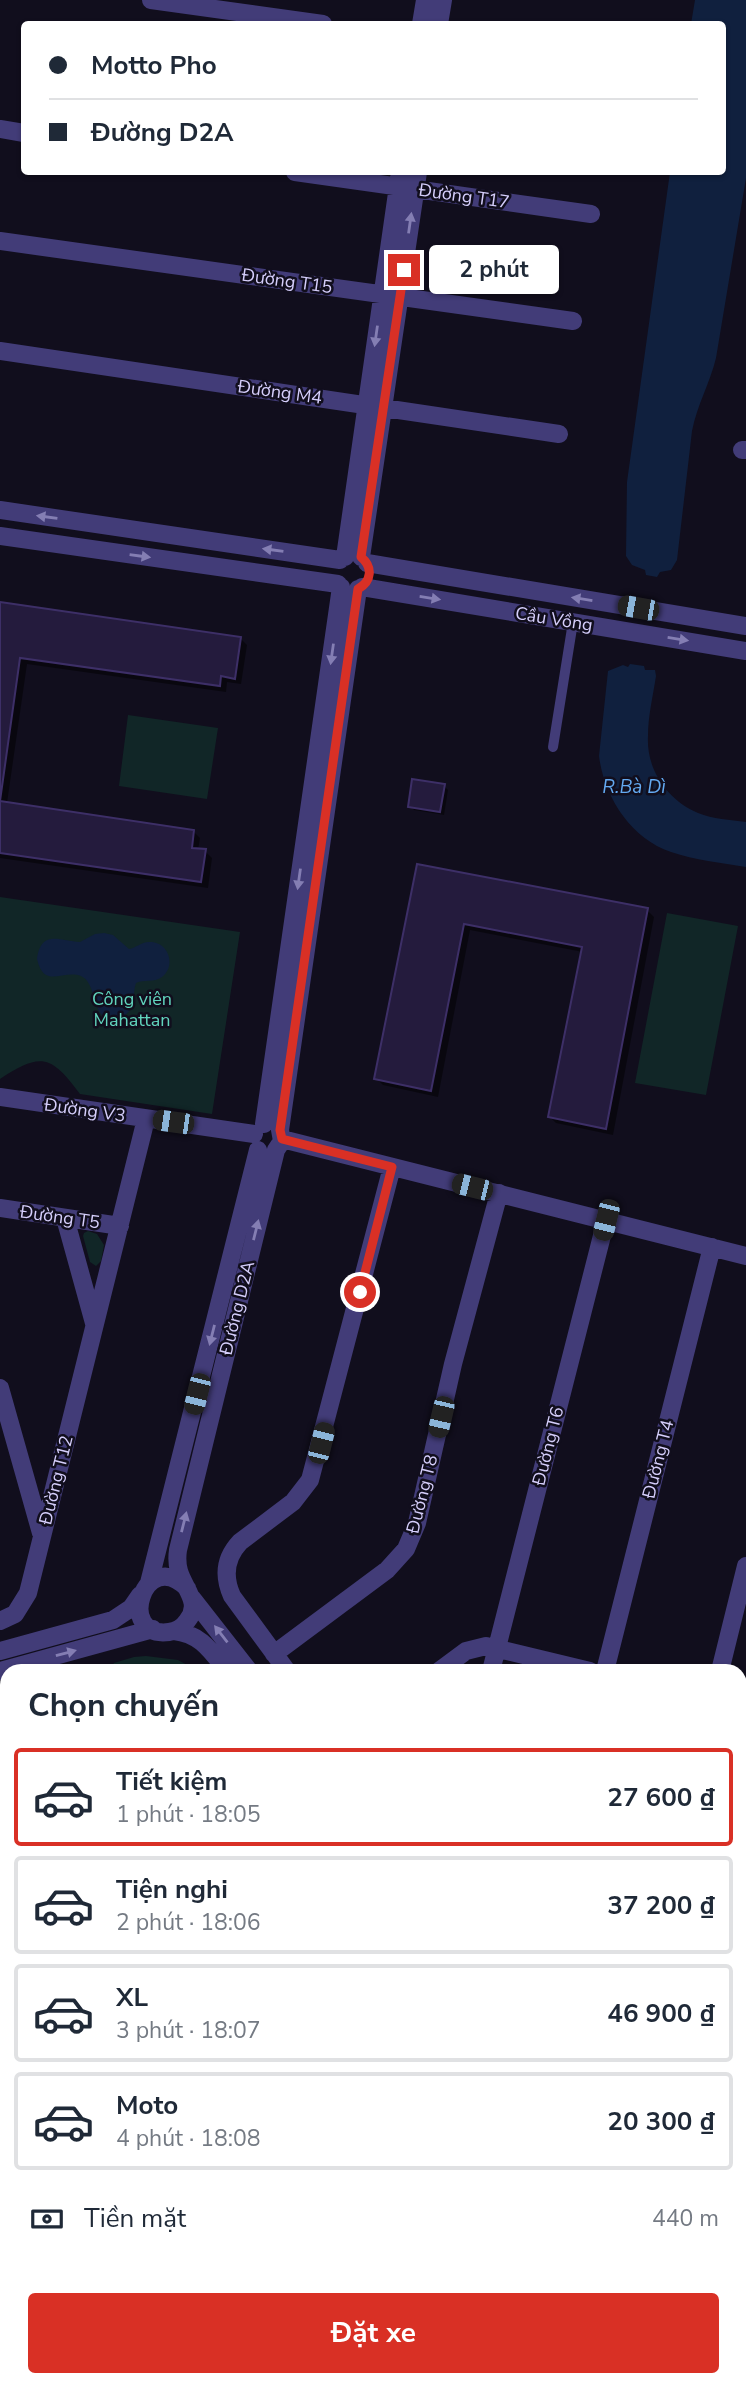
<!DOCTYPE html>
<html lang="vi">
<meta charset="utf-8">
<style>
:root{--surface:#fff;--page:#f2f2f3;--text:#1f2937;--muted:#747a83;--line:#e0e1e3;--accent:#d93025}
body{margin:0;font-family:"Nunito Sans",sans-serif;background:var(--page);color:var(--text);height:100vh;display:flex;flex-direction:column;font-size:26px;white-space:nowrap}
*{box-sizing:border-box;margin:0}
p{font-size:23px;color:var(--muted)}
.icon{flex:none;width:38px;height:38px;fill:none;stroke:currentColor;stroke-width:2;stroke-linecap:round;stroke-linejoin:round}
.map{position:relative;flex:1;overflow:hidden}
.panel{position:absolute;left:0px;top:1664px;width:747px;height:723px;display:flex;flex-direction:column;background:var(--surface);border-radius:21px 21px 0 0;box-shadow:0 2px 5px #0004}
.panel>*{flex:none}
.banner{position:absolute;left:21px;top:21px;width:705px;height:154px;border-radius:7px;box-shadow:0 2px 5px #0004;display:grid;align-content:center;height:154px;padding:0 28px;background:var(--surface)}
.end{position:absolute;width:32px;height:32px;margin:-16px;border:9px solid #d93025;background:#fff;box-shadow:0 0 0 4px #fff}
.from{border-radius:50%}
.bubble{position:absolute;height:49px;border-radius:7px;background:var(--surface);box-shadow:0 2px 5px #0004;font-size:23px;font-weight:700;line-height:49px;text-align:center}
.car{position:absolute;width:21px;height:42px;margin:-21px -10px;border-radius:9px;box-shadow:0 0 5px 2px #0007;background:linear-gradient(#222 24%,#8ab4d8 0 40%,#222 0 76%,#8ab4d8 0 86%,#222 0)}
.banner b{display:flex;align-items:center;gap:24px;height:66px;font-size:26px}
.banner b+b{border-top:2px solid var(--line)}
.banner i{width:18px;height:18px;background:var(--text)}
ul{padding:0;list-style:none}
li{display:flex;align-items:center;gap:21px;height:98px;margin:0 14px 10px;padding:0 14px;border:4px solid var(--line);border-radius:7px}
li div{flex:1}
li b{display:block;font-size:26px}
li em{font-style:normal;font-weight:700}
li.selected{border-color:var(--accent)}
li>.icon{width:63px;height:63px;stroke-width:1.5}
h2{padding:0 28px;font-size:32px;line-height:84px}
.pay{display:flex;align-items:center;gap:18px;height:77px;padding:0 28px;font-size:26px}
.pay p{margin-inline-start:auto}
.button{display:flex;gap:14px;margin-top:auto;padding:14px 28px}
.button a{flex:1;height:80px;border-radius:7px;background:var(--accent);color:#fff;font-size:28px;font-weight:700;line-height:80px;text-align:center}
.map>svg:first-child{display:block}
</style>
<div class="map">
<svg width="746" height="2386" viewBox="0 0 746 2386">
<rect width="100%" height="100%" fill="#110e1d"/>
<path fill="#112627" d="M128 715 218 728 207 799 119 786Z
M0 897 240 932 212 1114 80 1094C51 1055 41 1052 0 1079Z
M667 913 738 926 706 1095 635 1083Z
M88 1231 97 1234 104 1245 101 1261 96 1266 90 1262 83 1236 84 1233Z
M146 1656 178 1660 198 1671H109L114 1663 134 1657Z
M7 1708V2380H641L634 2386H0V1709Z
M746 2012V2289L740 2282V2016Z"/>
<path fill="#10203e" d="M695 0H746V178L716 358C710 383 697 405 692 431L677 560 671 570 660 572 657 577 646 575 645 570 632 565 626 556 627 482 670 172H723V24H691Z
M630 664 644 666 645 670H655L656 676C653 696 648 716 648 736 646 769 667 800 698 813 713 819 730 820 746 822V867C721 863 695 860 671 852 630 838 604 796 599 756L608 671 623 665 628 667Z
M104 933 113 935 129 949C136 948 141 942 149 942 168 941 177 965 162 977 154 983 144 979 136 983 133 991 135 998 133 1005 131 1010 127 1014 122 1017 89 1030 100 984 81 976 63 969 44 990 37 959 41 929 60 941 80 942L95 934Z
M746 2023V2134L740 2139V2027Z
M0 2345H7V2380H318L306 2386H0Z"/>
<path fill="#0007" d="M0 603 240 638 247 645 241 684 227 682 226 692 27 664 7 803 193 831 200 838 198 850 205 851 212 858 208 888 0 858Z
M444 786 448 790 444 815 414 810 410 806Z
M419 866 647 910 654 917 613 1135 556 1123 550 1117 583 952 470 930 438 1097 383 1085 376 1078Z"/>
<path fill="#241b3d" stroke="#3d2f67" stroke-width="2" d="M0 602 241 637 235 679 221 676 220 686 20 658 0 801 194 830 192 848 206 849 201 882 0 853Z
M412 779 445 784 440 812 408 807Z
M417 864 648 908 606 1129 548 1117 582 947 464 924 431 1091 374 1079Z"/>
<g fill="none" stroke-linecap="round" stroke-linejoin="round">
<path stroke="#423c78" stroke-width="10" d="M553 747 573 622"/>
<path stroke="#423c78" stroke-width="18" d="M151 0 323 24
M421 24 425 0
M439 24 443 0
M0 129 24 133
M295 172 591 214
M0 241 573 321
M0 351 559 434
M742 450H746
M0 510 340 560
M0 536 338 584
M345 557 400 172
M361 557 418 172
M367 563 746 626
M362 587 746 651
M0 1097 254 1134
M264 1124 341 587
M282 1139 746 1256
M0 1208 120 1226
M65 1218 94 1323
M0 1388 41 1533
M149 1583 258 1150
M187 1588C144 1545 115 1639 169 1632 177 1631 183 1627 187 1621 202 1603 184 1589 179 1571 177 1564 177 1557 178 1550L276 1150 282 1141 280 1130 358 589
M192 1598 249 1671
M0 1621 15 1614 28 1593 146 1119
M174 1631C201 1634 211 1651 227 1671
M0 1651 113 1620 131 1608 140 1595
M274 1654 387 1570 406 1549 417 1523 453 1364 499 1193
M0 1671 153 1629
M287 1671 232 1596C223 1576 225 1558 240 1542L293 1502 310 1480 392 1167
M439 1671 466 1651 486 1646 590 1671
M491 1671 606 1220
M605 1671 712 1247
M720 1671 746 1566
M740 1709 746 1711
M740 1994 746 1987
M740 2334 746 2341
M684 2386 691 2380"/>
</g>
<defs><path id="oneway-solid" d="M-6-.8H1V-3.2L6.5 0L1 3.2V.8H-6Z" transform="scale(1.75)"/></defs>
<g fill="#847eb3">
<use href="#oneway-solid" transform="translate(410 223) rotate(-82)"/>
<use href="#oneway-solid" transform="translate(376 336) rotate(98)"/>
<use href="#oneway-solid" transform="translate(47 517) rotate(-172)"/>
<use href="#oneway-solid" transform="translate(273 550) rotate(-172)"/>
<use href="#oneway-solid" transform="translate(140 556) rotate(8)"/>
<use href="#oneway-solid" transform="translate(430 598) rotate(9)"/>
<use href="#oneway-solid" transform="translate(582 599) rotate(-171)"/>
<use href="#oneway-solid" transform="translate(678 639) rotate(9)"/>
<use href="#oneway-solid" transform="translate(332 654) rotate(98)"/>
<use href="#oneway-solid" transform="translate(299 879) rotate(98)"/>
<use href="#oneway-solid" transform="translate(256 1230) rotate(-76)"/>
<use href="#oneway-solid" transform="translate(212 1335) rotate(104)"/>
<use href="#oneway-solid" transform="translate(184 1522) rotate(-76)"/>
<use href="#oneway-solid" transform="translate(221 1634) rotate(-128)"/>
<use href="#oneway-solid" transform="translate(66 1653) rotate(-15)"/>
</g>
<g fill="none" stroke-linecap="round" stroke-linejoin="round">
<path stroke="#d93025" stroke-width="9" d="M360 1292 392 1167 282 1139 280 1130 358 589C372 581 373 567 361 557L404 270"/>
</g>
<g text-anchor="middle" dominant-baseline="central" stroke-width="5" stroke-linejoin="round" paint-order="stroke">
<g font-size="18" fill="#d5cefb" stroke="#110e1d">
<text transform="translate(464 196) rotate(8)">Đường T17</text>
<text transform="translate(287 281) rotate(8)">Đường T15</text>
<text transform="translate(280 392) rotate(8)">Đường M4</text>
<text transform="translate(554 619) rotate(9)">Cầu Vồng</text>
<text transform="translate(85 1110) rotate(8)">Đường V3</text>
<text transform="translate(60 1217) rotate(8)">Đường T5</text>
<text transform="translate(237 1308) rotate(-76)">Đường D2A</text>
<text transform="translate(548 1446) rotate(-76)">Đường T6</text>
<text transform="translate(658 1459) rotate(-76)">Đường T4</text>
<text transform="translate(56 1480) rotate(-76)">Đường T12</text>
<text transform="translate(422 1494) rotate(-76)">Đường T8</text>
</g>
<g font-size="18" fill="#61d4bd" stroke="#110e1d">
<text x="132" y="999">Công viên<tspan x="132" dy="21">Mahattan</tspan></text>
</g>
<g font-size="19" font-style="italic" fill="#64aaf2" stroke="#110e1d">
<text x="634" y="787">R.Bà Dì</text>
</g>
</g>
</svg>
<i class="end from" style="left:360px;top:1292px"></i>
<i class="end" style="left:404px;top:270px"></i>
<div class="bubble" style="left:429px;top:245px;width:130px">2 phút</div>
<i class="car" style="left:638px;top:608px;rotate:280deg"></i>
<i class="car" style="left:173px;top:1122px;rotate:278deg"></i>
<i class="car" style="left:472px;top:1187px;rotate:284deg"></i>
<i class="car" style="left:606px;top:1220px;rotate:194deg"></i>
<i class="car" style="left:197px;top:1394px;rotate:194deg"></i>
<i class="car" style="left:441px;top:1417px;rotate:193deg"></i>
<i class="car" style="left:321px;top:1443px;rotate:14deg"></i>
<div class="banner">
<b><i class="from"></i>Motto Pho</b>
<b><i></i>Đường D2A</b>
</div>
<section class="panel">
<h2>Chọn chuyến</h2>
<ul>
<li class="selected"><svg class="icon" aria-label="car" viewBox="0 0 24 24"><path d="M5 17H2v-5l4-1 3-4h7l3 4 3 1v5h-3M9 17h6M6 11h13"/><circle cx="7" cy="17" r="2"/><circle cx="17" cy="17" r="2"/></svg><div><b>Tiết kiệm</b><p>1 phút · 18:05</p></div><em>27 600 ₫</em></li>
<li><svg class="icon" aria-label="car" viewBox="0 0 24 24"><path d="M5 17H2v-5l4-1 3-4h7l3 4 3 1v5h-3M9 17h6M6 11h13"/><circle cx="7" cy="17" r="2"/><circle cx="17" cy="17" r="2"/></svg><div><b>Tiện nghi</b><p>2 phút · 18:06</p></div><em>37 200 ₫</em></li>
<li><svg class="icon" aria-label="car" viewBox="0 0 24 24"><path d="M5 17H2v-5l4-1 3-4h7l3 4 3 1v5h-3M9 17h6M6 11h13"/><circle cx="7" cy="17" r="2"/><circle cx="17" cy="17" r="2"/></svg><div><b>XL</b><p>3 phút · 18:07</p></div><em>46 900 ₫</em></li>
<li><svg class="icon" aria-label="car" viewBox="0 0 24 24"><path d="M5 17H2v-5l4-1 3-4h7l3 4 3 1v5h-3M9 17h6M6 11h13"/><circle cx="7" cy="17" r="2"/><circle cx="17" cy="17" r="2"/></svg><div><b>Moto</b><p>4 phút · 18:08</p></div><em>20 300 ₫</em></li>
</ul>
<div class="pay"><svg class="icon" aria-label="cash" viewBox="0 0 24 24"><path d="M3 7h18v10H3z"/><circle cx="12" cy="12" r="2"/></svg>Tiền mặt<p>440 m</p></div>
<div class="button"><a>Đặt xe</a></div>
</section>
</div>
